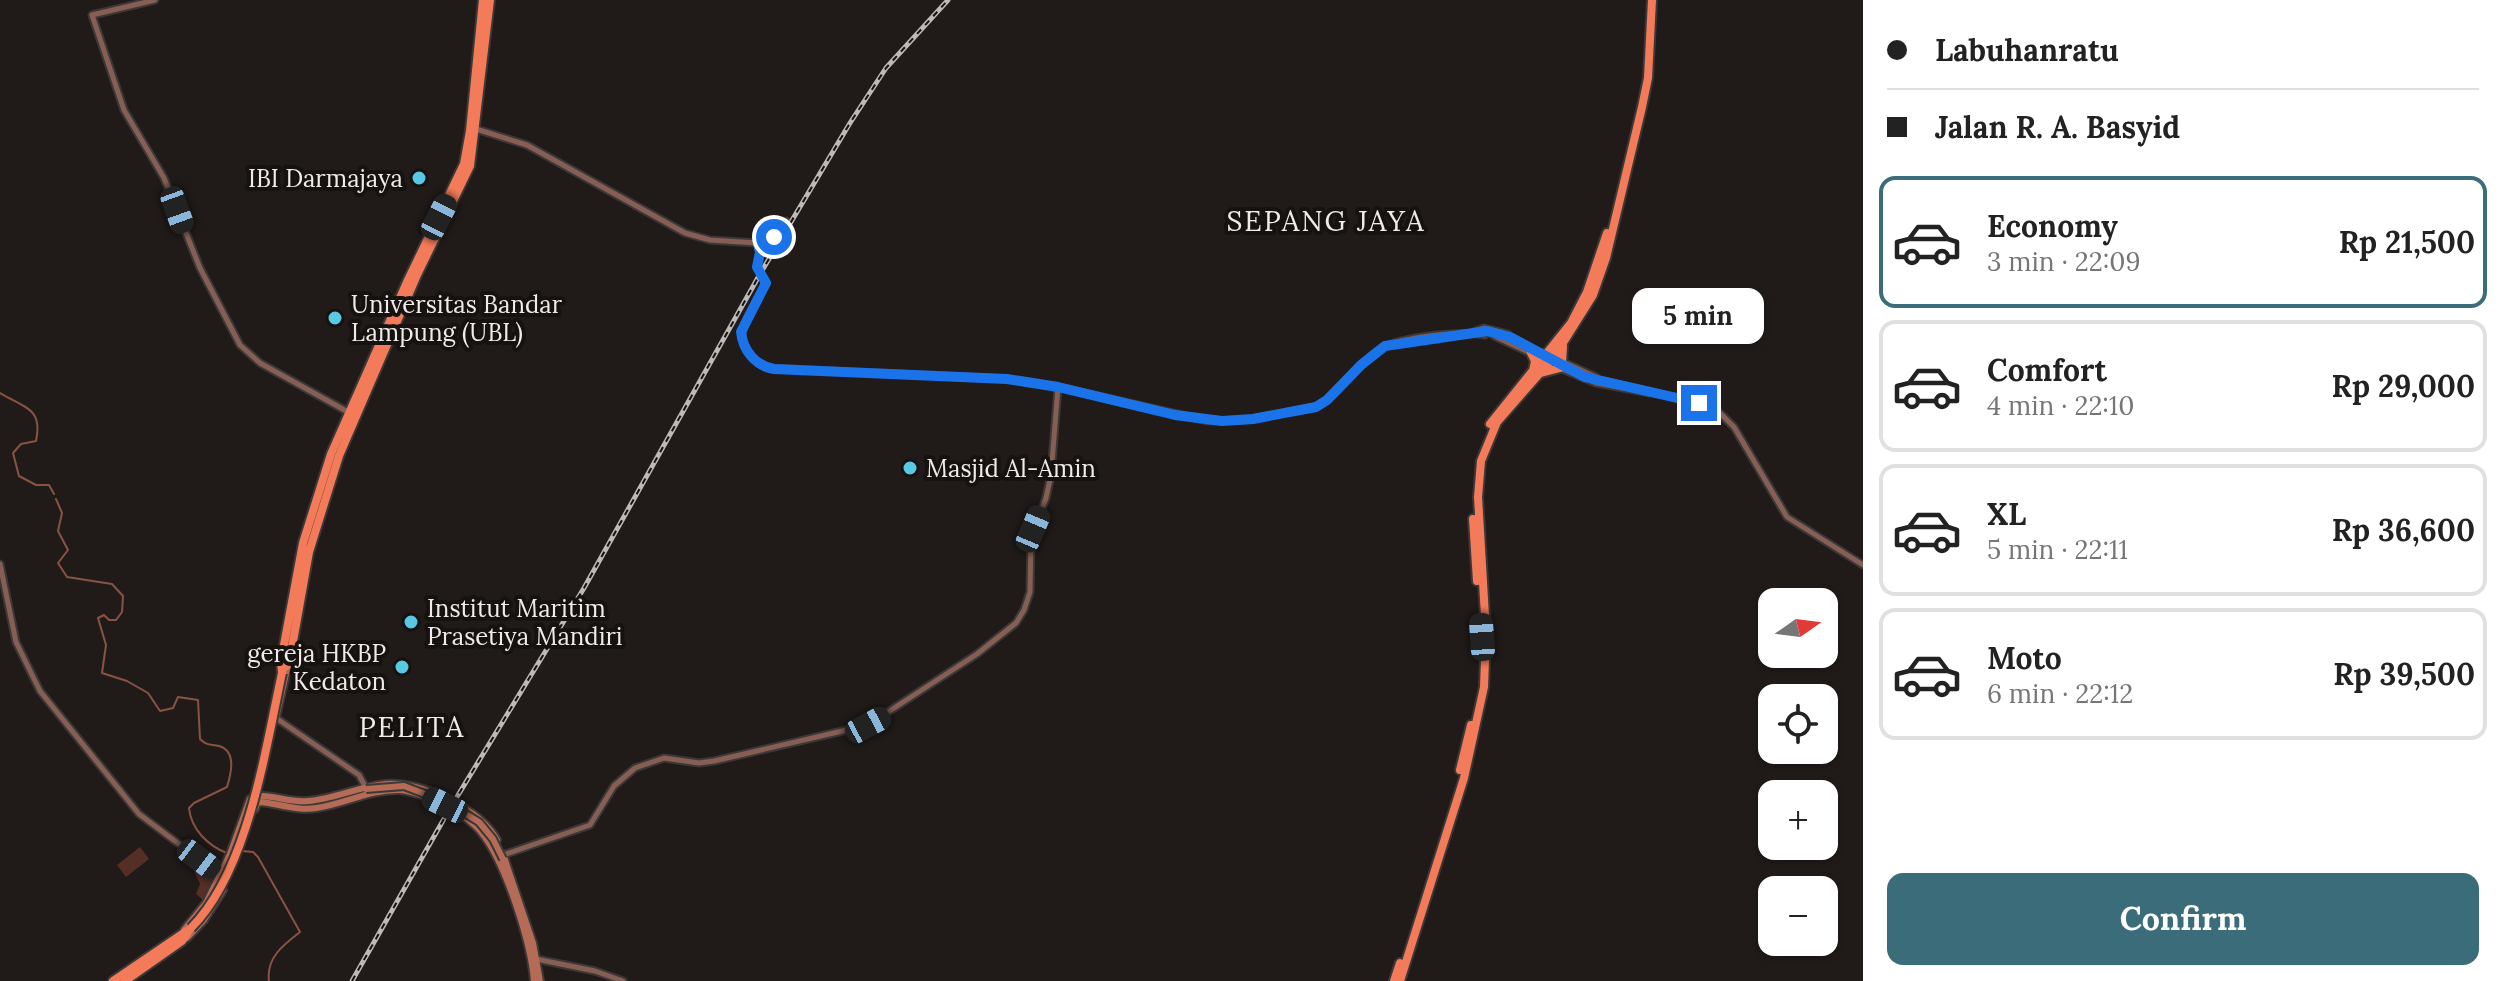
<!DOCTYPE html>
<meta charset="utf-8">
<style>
:root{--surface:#fff;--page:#f6f6f6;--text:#222;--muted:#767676;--line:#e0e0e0;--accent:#3a6d79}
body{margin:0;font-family:Lora,serif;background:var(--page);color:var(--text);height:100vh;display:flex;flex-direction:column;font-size:30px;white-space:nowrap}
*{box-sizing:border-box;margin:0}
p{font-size:26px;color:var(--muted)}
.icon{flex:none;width:44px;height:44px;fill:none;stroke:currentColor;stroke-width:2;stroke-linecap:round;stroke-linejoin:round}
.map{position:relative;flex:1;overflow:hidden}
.details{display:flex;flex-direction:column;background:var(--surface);width:640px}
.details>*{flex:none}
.guide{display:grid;align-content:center;height:176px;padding:0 24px;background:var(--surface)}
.needle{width:52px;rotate:76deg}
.tools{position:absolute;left:1758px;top:588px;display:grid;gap:16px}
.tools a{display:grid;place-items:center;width:80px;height:80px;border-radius:16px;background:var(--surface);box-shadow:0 2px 6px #0004;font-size:40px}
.end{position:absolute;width:36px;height:36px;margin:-18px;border:10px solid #1a73e8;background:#fff;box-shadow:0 0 0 4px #fff}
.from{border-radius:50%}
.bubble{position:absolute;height:56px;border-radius:16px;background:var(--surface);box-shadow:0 2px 6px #0004;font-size:26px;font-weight:700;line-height:56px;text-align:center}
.car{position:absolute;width:24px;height:48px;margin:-24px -12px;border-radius:10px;box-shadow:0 0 6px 2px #0007;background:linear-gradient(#222 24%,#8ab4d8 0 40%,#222 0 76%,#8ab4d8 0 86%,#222 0)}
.guide b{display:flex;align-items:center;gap:28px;height:76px;font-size:30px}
.guide b+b{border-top:2px solid var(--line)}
.guide i{width:20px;height:20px;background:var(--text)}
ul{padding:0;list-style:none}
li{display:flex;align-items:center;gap:24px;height:132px;margin:0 16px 12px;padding:0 8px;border:4px solid var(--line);border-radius:16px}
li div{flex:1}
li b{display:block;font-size:30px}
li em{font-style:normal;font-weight:700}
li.on{border-color:var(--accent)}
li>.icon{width:72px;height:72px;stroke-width:1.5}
.cta{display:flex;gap:16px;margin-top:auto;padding:16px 24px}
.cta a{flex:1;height:92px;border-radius:16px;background:var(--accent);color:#fff;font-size:32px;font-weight:700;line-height:92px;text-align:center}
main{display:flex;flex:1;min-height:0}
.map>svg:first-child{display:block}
</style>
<main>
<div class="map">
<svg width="1863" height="981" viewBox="0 0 1863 981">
<rect width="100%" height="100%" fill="#201b19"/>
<path fill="#552f25" d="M140 847 149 859 126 877 117 865Z
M194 857 218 874 203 900 196 894 200 884 191 864Z"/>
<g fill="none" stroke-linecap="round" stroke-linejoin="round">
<path stroke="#895343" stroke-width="2" d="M0 393C25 408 43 408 36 441L21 444 13 453 19 476 36 485H49L54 494
M56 499 62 513 58 531 68 550 58 563 67 577 112 584 123 596 122 612 116 620H109L104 615 98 618 106 645 102 673 127 681 148 693 160 711 173 708 178 697 198 700 200 739C207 746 210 744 219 746 237 751 231 774 227 787L194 803 189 808C191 829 208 846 227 853
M242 851 253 852 258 857 300 932C283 945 266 958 269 981"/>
<g stroke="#3c3837" stroke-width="9">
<path id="secondary" d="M155 0 92 15 124 110 164 178 200 268 240 345 260 363 348 412
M476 129 527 145 685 233 710 240 757 243 760 252 757 267 766 283C750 316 722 342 766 368L1007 379 1058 387 1208 421 1245 420 1316 407C1334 398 1347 379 1362 365 1369 358 1377 349 1386 346 1410 336 1460 331 1485 335
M758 244 767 237H774L786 221
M1471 333 1484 328 1508 334
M1494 336 1543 359
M1561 361 1596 377
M1560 368 1596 383 1650 393
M1647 391 1699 403 1721 414 1734 427 1787 517 1863 565
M0 564 16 642 40 691 139 814 220 875
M276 718 359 775 366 788
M503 855 590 825 614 786 635 768 664 758 699 763 714 761 868 725 977 654 1016 623 1024 610 1030 592 1031 537 1046 498 1051 475 1058 387
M536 959 595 971 623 981"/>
</g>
<g stroke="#3c3837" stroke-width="10">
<path id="primary" d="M276 717 288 665
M254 796C271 794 290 803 308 801 335 799 360 786 386 784 422 781 480 809 497 840
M255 809 257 803 261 802C279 804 298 811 316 808 345 804 370 789 400 790 422 792 467 814 481 832 505 861 531 942 534 981
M503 854 533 943 540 981
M184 930 206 903 230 854 250 799
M187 938 204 920 223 890"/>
</g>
<g stroke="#3c3837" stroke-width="12">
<path id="highway" d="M1531 353 1535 361 1533 371
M1562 362 1563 346
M1541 373 1560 368
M1490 424 1571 323 1587 292 1607 233
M1473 519 1477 581
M283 668 289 664 309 552 339 456 417 275 470 166 490 0
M282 673 281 661 303 543 331 454 407 282 464 164 470 131 483 0
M1460 770 1471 725
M113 981 191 928
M125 981 182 941 188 932
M1394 981 1400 963
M1400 981 1464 778 1484 687 1486 633 1478 497 1481 461 1497 422 1554 357 1593 295 1606 258 1642 107 1648 78 1652 0"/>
</g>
<use href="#secondary" stroke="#865e53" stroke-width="5"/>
<use href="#primary" stroke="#b56b55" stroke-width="6"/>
<use href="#highway" stroke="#f37b59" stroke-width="8"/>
<g stroke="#bdb9b8" stroke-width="5">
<path id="rail" d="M352 981 449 810 584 588 760 274 850 123 886 68 948 0"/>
</g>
<use href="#rail" stroke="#161210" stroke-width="2" stroke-dasharray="6" stroke-linecap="butt"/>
<g stroke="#3c3837" stroke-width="9" stroke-linecap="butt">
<path id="secondary-bridge" d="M1481 332 1506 335 1585 377 1647 391"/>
</g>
<g stroke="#3c3837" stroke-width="10" stroke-linecap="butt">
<path id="primary-bridge" d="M366 789 404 786 446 802 479 822 493 839 503 859"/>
</g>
<g stroke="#3c3837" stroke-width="12" stroke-linecap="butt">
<path id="highway-bridge" d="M191 928C248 871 265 751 282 673"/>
</g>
<use href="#secondary-bridge" stroke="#865e53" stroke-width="5"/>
<use href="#primary-bridge" stroke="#b56b55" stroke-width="6"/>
<use href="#highway-bridge" stroke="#f37b59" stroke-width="8"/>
</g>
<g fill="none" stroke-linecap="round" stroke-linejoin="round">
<path stroke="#1a73e8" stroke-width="10" d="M774 237H767L758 244 760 252 757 267 766 283 741 332C743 351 756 366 774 369L1007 379 1058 387 1175 415 1222 421 1253 419 1316 407 1327 400 1361 365 1385 346 1487 331 1510 337 1585 377 1699 403"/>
</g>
<g fill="#58c8e4" stroke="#161210" stroke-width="3">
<circle cx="419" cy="178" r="8"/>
<circle cx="335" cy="318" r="8"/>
<circle cx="910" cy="468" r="8"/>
<circle cx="411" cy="622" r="8"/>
<circle cx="402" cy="667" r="8"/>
</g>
<g text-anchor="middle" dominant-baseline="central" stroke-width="8" stroke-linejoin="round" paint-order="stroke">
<g font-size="24" fill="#efebea" stroke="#161210" text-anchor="start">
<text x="403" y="178" text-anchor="end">IBI Darmajaya</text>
<text x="351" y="304">Universitas Bandar<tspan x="351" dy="28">Lampung (UBL)</tspan></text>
<text x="926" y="468">Masjid Al-Amin</text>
<text x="427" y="608">Institut Maritim<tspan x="427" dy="28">Prasetiya Mandiri</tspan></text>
<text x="386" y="653" text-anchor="end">gereja HKBP<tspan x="386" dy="28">Kedaton</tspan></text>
</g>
<g font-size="28" letter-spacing="2" fill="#efebea" stroke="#161210">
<text x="1326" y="221">SEPANG JAYA</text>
<text x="412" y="727">PELITA</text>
</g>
</g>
</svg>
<div class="tools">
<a><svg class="needle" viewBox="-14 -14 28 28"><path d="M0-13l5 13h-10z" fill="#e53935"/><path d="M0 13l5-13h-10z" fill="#767676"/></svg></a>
<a><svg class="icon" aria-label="locate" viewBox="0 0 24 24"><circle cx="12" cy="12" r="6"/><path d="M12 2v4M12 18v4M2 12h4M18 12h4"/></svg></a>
<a>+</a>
<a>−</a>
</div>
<i class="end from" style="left:774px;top:237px"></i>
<i class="end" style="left:1699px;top:403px"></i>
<div class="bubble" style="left:1632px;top:288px;width:132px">5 min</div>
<i class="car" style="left:177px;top:210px;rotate:160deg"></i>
<i class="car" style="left:439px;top:217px;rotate:27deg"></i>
<i class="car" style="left:1033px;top:529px;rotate:23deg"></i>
<i class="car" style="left:1482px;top:637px;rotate:356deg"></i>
<i class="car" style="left:868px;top:725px;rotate:62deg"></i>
<i class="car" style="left:445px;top:805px;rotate:296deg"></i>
<i class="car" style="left:199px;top:859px;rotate:127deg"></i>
</div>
<section class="details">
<div class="guide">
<b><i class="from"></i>Labuhanratu</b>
<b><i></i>Jalan R. A. Basyid</b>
</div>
<ul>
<li class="on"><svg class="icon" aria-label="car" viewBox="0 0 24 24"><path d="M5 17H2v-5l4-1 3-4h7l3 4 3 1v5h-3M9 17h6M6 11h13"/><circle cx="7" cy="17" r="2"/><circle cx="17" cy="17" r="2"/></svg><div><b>Economy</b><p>3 min · 22:09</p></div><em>Rp 21,500</em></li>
<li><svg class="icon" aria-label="car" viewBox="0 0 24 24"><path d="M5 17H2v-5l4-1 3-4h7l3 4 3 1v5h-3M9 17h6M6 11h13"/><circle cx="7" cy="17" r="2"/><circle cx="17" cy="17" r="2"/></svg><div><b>Comfort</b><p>4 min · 22:10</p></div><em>Rp 29,000</em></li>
<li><svg class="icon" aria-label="car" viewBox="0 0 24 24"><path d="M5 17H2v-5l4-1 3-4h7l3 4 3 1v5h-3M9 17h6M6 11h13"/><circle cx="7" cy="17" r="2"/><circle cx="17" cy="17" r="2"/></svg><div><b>XL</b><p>5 min · 22:11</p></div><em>Rp 36,600</em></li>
<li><svg class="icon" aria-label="car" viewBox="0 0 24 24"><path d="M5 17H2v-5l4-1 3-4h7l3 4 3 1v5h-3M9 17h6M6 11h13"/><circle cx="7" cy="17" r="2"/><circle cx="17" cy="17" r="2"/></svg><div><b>Moto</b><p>6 min · 22:12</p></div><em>Rp 39,500</em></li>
</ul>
<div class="cta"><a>Confirm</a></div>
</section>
</main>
